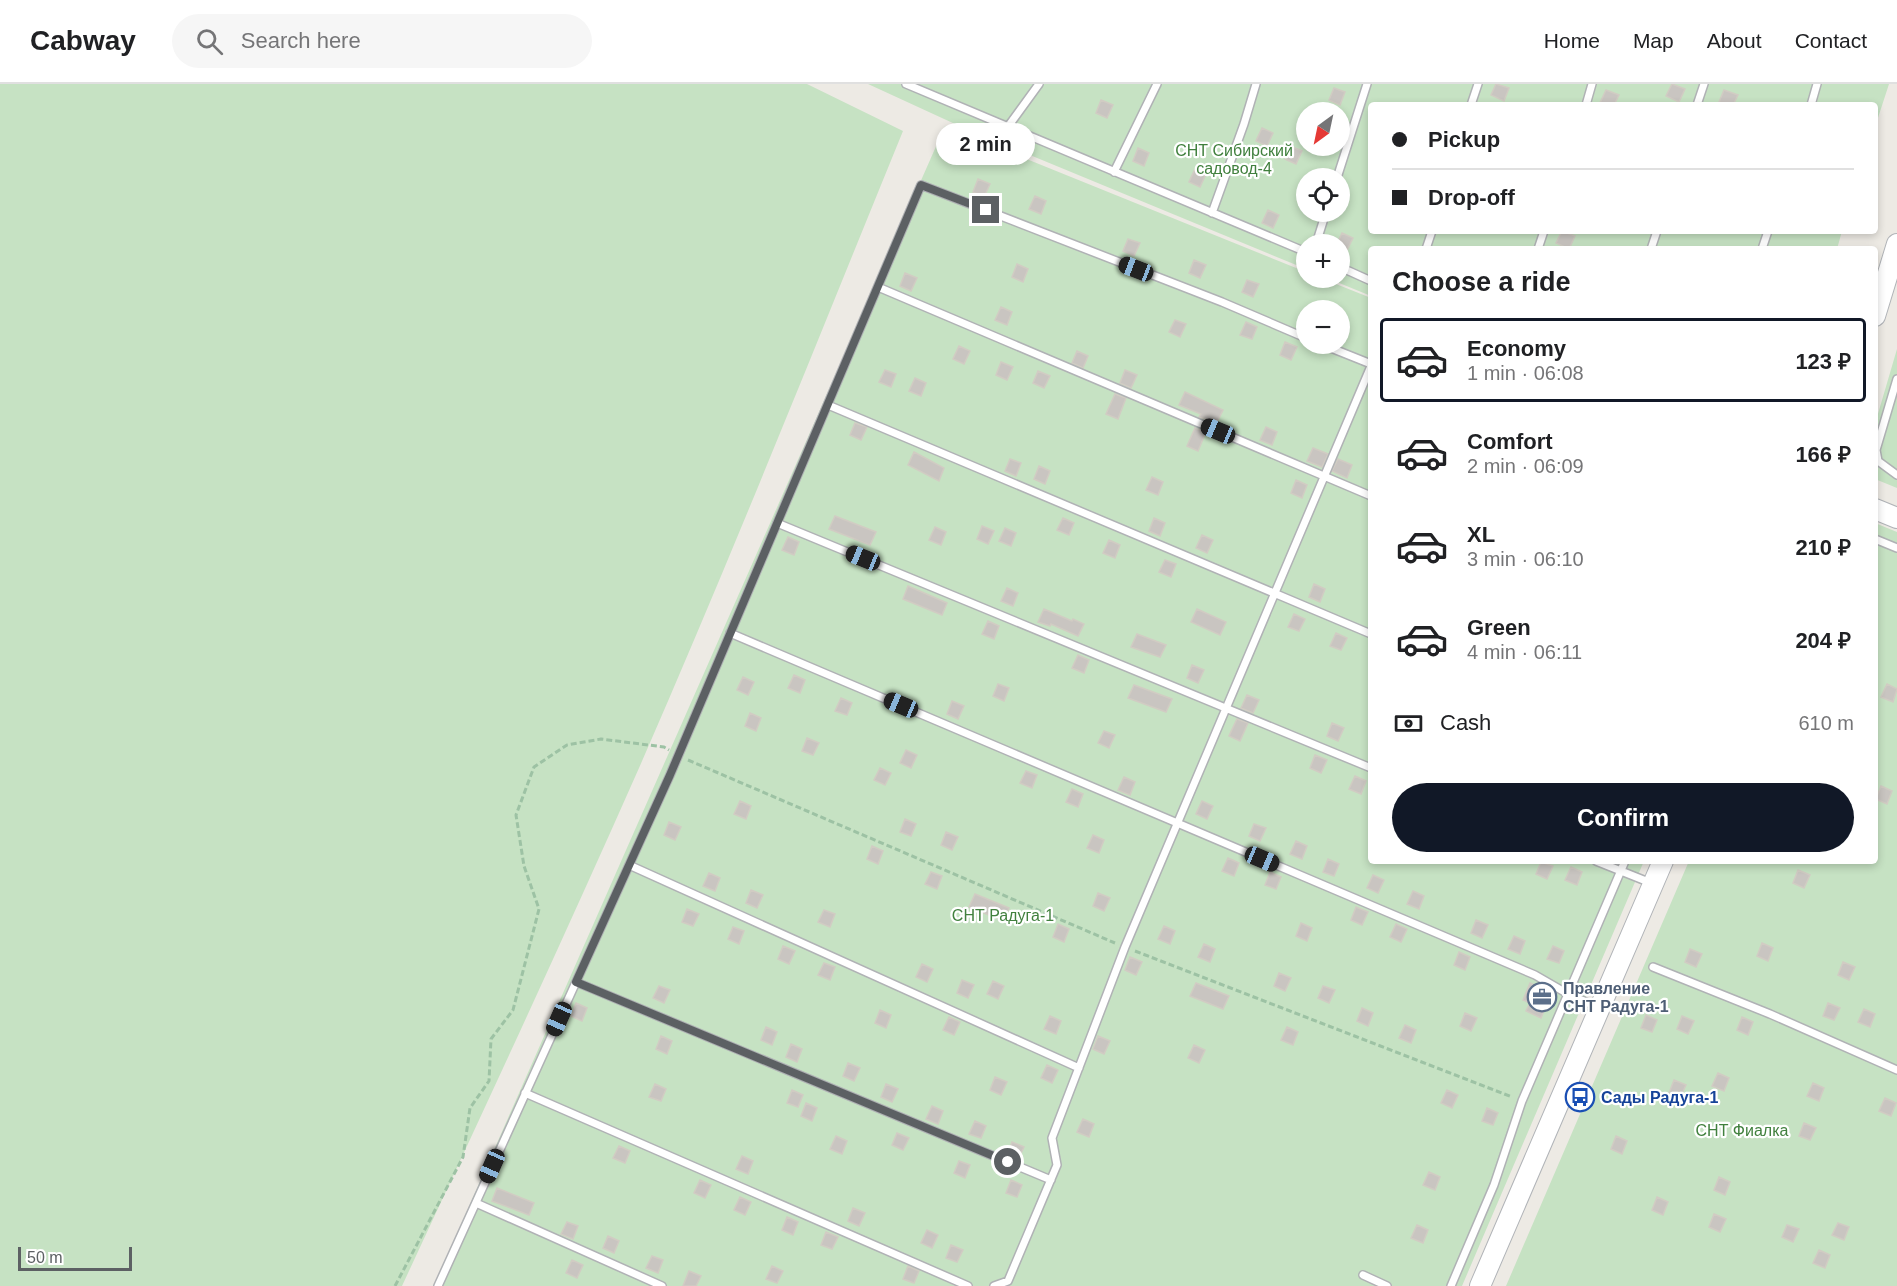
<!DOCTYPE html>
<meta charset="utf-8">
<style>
:root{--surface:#fff;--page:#f6f6f6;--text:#202124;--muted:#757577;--line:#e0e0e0;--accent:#111827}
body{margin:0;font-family:Arial,sans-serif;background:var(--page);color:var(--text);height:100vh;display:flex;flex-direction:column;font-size:22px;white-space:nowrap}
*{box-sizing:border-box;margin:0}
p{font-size:20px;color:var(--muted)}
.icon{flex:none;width:33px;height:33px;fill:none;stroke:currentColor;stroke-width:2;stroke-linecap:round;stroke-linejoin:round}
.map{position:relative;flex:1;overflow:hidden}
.drawer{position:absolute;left:1368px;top:162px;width:510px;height:618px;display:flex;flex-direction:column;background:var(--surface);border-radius:6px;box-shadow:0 3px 9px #0003}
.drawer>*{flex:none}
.guide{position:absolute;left:1368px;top:18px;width:510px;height:132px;border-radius:6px;box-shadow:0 3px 9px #0003;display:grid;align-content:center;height:132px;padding:0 24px;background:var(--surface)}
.needle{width:39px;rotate:213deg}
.buttons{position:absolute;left:1296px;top:18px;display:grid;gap:12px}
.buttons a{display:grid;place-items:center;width:54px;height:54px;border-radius:50%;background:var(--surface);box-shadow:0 3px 9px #0003;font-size:30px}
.scale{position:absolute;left:18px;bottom:15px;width:114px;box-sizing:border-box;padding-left:6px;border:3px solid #5c6063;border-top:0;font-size:16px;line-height:21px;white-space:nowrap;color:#5c6063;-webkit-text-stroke:4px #fff;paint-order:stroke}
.end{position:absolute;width:27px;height:27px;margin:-14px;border:8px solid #5c6063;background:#fff;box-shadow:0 0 0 3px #fff}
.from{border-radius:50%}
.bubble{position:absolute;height:42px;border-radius:21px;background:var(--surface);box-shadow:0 3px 9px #0003;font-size:20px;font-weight:600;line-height:42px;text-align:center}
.car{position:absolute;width:18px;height:36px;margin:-18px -9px;border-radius:8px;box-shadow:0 0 4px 2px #0007;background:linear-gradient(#222 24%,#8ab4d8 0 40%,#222 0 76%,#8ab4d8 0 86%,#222 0)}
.guide b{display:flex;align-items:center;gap:21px;height:57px;font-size:22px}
.guide b+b{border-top:2px solid var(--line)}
.guide i{width:15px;height:15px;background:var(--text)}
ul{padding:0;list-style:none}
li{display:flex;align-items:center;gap:18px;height:84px;margin:0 12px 9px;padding:0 12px;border:3px solid transparent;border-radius:6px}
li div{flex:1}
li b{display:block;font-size:22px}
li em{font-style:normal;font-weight:600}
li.on{border-color:var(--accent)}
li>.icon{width:54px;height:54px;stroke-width:1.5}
h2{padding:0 24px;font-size:27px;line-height:72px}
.pay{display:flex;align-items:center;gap:15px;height:66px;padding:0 24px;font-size:22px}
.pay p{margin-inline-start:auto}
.primary-button{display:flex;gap:12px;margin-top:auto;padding:12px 24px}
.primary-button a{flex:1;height:69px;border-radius:36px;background:var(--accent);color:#fff;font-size:24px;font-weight:600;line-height:69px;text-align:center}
header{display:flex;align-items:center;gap:36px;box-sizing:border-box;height:84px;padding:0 30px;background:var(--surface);border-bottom:2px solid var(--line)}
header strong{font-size:28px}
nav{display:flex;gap:33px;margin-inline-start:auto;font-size:21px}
.search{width:420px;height:54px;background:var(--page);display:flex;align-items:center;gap:15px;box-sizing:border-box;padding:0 21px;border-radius:33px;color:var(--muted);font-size:22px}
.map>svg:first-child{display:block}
</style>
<header>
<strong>Cabway</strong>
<div class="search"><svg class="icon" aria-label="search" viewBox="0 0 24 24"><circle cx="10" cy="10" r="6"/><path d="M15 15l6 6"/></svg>Search here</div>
<nav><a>Home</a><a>Map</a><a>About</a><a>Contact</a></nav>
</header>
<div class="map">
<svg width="1897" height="1202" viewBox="0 0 1897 1202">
<rect width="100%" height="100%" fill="#edeae4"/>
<path fill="#c6e2c3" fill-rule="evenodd" d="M0 0H807L903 47C816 260 731 474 639 684 562 858 482 1030 402 1202H0Z
M868 0H1889L1875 43V21H1371V147H1842L1837 165H1371V212L1327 194H1340V160H1306V185L955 40ZM1306 28H1340V62H1306ZM1306 94H1340V128H1306Z
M945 42 1306 188V194H1321L1371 214V777H1644L1462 1202H434ZM1306 226H1340V260H1306Z
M1897 265V404L1875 395V340Z
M1875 439 1897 448V1202H1506L1689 777H1875Z"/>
<path fill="#c9c5c1" stroke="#d1ccc3" stroke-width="1.5" d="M1496 0 1509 4 1504 17 1491 11Z
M1672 0 1685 5 1679 18 1666 12Z
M1334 4 1345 8 1340 21 1329 16Z
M1606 6 1619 11 1614 21H1599Z
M1724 6 1738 11 1733 21H1726L1719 18Z
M1101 16 1113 21 1107 34 1096 29Z
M1262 44 1273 49 1267 62 1256 57Z
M1290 62 1302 67 1296 80 1285 75Z
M1138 64 1149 69 1144 82 1133 77Z
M1195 85 1206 90 1200 103 1189 98Z
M978 95 990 100 984 113 973 108Z
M1035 112 1046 117 1041 130 1029 125Z
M1268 126 1279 131 1273 144 1262 139Z
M1562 147 1575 152 1569 165 1556 159Z
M1342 149 1353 154 1347 166 1337 160Z
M1128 155 1140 159 1134 172 1123 167Z
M1194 176 1206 181 1200 194 1189 189Z
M1017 180 1028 185 1023 198 1012 193Z
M905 189 917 194 911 207 900 202Z
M1247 196 1259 200 1253 213 1242 208Z
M1001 223 1012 228 1007 241 995 236Z
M1175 236 1186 240 1180 253 1169 248Z
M1246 238 1257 243 1252 255 1240 251Z
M1285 258 1297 263 1291 276 1280 271Z
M959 262 970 267 964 280 953 275Z
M1077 267 1088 272 1083 284 1072 279Z
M1001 278 1013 283 1007 296 996 291Z
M885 286 896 290 891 303 879 298Z
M1125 286 1137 291 1131 304 1120 299Z
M1038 287 1050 292 1044 304 1033 299Z
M915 294 926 299 921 312 909 307Z
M1185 308 1223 326 1217 338 1199 333 1201 330 1179 321Z
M1115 310 1126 314 1118 335 1106 330Z
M855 339 867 343 861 356 850 351Z
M1266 343 1277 348 1272 361 1260 356Z
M1195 344 1206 348 1198 367 1187 362Z
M1313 364 1328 370 1322 383 1307 377Z
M914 368 944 384 939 397 908 381Z
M1010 375 1021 379 1016 392 1005 387Z
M1338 375 1352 381 1347 394 1332 387Z
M1039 382 1050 387 1045 400 1034 395Z
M1152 393 1163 398 1158 411 1146 406Z
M1296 396 1307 401 1302 414 1291 409Z
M835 432 876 448 870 461 829 445Z
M1063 434 1074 439 1069 451 1057 446Z
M1154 434 1165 439 1160 452 1149 447Z
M982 442 994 447 988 460 977 455Z
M935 443 946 448 941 461 929 456Z
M1005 444 1016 449 1011 462 999 457Z
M1202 451 1213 456 1207 469 1196 464Z
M788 453 799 458 794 471 782 466Z
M1109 456 1120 461 1115 474 1103 469Z
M1165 476 1176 480 1171 493 1159 488Z
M1314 500 1325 505 1320 518 1309 513Z
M908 502 947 519 942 531 903 515Z
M1007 504 1018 509 1013 522 1001 517Z
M1044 525 1072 537 1073 535 1084 540 1078 552 1051 540 1050 542 1038 538Z
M1197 525 1226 538 1220 551 1191 538Z
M1294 530 1305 535 1299 547 1288 543Z
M988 537 999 542 994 555 982 550Z
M1336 549 1347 554 1341 566 1330 562Z
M1137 550 1166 561 1160 573 1131 563Z
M1078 571 1089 576 1084 589 1072 584Z
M1192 581 1204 586 1198 599 1187 594Z
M794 591 805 596 800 609 788 604Z
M743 593 754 598 748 611 737 606Z
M998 600 1009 604 1004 617 993 612Z
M1887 600 1897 605 1893 618 1881 613Z
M1134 601 1172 615 1166 628 1128 614Z
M1247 611 1259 616 1253 629 1241 624Z
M841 614 852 619 847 631 835 627Z
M952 617 964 622 958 635 947 630Z
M750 629 761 634 756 647 745 642Z
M1237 635 1248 639 1240 657 1229 652Z
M1332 639 1344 644 1338 657 1327 652Z
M1104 647 1115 651 1109 664 1098 659Z
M807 654 819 659 813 671 802 667Z
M906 666 917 671 911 684 900 679Z
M1315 671 1327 676 1321 689 1310 684Z
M880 684 891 689 885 701 874 696Z
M1026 687 1037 691 1032 704 1020 699Z
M1355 692 1366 697 1361 710 1349 705Z
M1124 693 1135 698 1130 711 1118 706Z
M1881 702 1892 707 1887 720 1876 715Z
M1072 705 1083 710 1078 723 1066 718Z
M740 717 751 722 746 735 734 730Z
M1202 717 1213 722 1207 735 1196 730Z
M905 735 916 740 911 752 900 748Z
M669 738 681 743 675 756 664 751Z
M1254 740 1266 744 1260 757 1249 752Z
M946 748 958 753 952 766 941 761Z
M1093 751 1104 756 1099 769 1087 764Z
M1296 757 1307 762 1302 775 1290 770Z
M872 762 883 767 878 780 867 775Z
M1228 774 1239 779 1234 792 1222 787Z
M1328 775 1339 780 1334 792 1323 788Z
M1541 778 1553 782 1547 795 1536 790Z
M1571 783 1582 788 1577 801 1565 796Z
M1798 786 1810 791 1804 804 1793 799Z
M931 788 942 792 937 805 925 800Z
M1270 788 1281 793 1276 805 1265 801Z
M709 789 720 794 715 807 703 802Z
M1373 791 1384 796 1378 809 1367 804Z
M751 806 763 811 757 824 746 819Z
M1413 807 1424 812 1419 825 1407 820Z
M1098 809 1110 814 1104 827 1093 822Z
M975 810 1009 824 1004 837 969 823Z
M1356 823 1368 828 1362 841 1351 836Z
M687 825 699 830 693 842 682 838Z
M824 826 835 830 830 843 818 838Z
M1476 836 1488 841 1482 854 1471 849Z
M1301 839 1312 844 1307 857 1296 852Z
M1058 840 1069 845 1064 858 1053 853Z
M1396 840 1407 845 1401 858 1390 853Z
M1164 842 1175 847 1170 860 1158 855Z
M733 843 744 847 739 860 728 855Z
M1514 852 1525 857 1520 870 1508 865Z
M1762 859 1773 864 1768 877 1757 872Z
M1204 860 1215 865 1210 878 1198 873Z
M783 862 795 867 789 880 778 875Z
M1553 862 1564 867 1559 879 1547 875Z
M1690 865 1702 870 1696 883 1685 878Z
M1459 868 1470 873 1465 886 1454 881Z
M1130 873 1142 878 1136 891 1125 886Z
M1843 878 1855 883 1849 896 1838 891Z
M824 879 835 883 830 896 818 891Z
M922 880 933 885 927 898 916 893Z
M1279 889 1291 894 1285 907 1274 902Z
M962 896 974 901 968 914 957 909Z
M993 897 1004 902 998 915 987 910Z
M1196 899 1229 912 1223 925 1190 912Z
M1530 899 1551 909 1541 934 1526 927 1530 919 1523 916Z
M659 902 670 906 664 919 653 914Z
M1323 902 1335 906 1329 919 1318 914Z
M576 919 587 924 582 937 571 932Z
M1828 919 1840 924 1834 936 1823 932Z
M1362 924 1373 929 1368 942 1357 937Z
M1864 925 1875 930 1870 943 1858 938Z
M880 926 891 931 886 944 875 939Z
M1465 929 1477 934 1471 947 1460 942Z
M1646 931 1657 936 1652 948 1641 944Z
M1050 932 1061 937 1056 950 1044 945Z
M1682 932 1694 937 1688 950 1677 945Z
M949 933 960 938 954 951 943 946Z
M1742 933 1753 938 1748 951 1737 946Z
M1405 941 1416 946 1411 959 1399 954Z
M766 943 777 948 772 961 761 956Z
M1287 943 1298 948 1293 961 1281 956Z
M661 952 672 957 667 970 656 965Z
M1098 952 1110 957 1104 970 1093 965Z
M791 960 802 965 797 978 786 973Z
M1194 961 1205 966 1199 979 1188 974Z
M848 979 860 984 854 997 843 992Z
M1047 981 1058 986 1052 999 1041 994Z
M1718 989 1729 994 1724 1007 1712 1002Z
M995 993 1007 998 1001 1011 990 1006Z
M1674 996 1686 1001 1680 1014 1669 1009Z
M1813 999 1824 1004 1819 1017 1807 1012Z
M655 1000 666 1005 661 1017 649 1013Z
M886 1000 898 1005 892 1018 881 1013Z
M792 1006 803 1011 798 1023 787 1019Z
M1447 1006 1458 1011 1452 1024 1441 1019Z
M1885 1014 1896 1019 1891 1032 1879 1027Z
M806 1019 817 1024 812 1037 801 1032Z
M932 1022 943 1027 938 1040 926 1035Z
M1487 1024 1498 1029 1493 1041 1482 1037Z
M1083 1035 1094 1040 1089 1053 1077 1048Z
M975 1037 986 1042 981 1054 969 1050Z
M1804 1039 1816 1044 1810 1056 1799 1052Z
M897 1049 909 1054 903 1066 892 1061Z
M836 1052 847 1057 842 1070 830 1065Z
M1616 1052 1627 1057 1622 1070 1611 1065Z
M1012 1058 1024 1063 1018 1076 1007 1071Z
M619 1062 630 1067 625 1079 613 1074Z
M742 1072 753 1077 748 1090 736 1085Z
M959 1077 970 1081 965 1094 954 1089Z
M1429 1088 1440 1093 1435 1106 1423 1101Z
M1719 1093 1730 1098 1725 1111 1714 1106Z
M700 1096 711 1101 705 1114 694 1109Z
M1011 1096 1022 1101 1017 1113 1006 1109Z
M497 1104 534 1119 529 1131 492 1117Z
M740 1113 751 1118 745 1131 734 1126Z
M1657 1113 1668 1118 1663 1131 1652 1126Z
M853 1124 865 1129 859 1142 848 1137Z
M1714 1130 1726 1135 1720 1148 1709 1143Z
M787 1133 798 1138 793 1151 782 1146Z
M567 1138 578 1142 573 1155 561 1150Z
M1838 1139 1849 1143 1844 1156 1832 1151Z
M1417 1141 1428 1146 1423 1159 1411 1154Z
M1787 1141 1799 1145 1793 1158 1782 1153Z
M927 1146 938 1151 932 1164 921 1159Z
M826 1148 838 1153 832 1165 821 1161Z
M608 1152 619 1157 614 1169 603 1164Z
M951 1161 963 1166 957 1178 946 1174Z
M1819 1166 1830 1171 1825 1184 1813 1179Z
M652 1172 663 1176 658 1189 646 1184Z
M572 1176 583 1181 577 1194 566 1189Z
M772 1182 783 1187 777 1199 766 1195Z
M908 1182 919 1187 914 1199 903 1195Z
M689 1187 701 1192 696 1202H683Z"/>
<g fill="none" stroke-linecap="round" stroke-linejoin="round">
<g stroke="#b0b2b5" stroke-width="10">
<path id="lane" d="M906 0 1306 168
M1471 21 1478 0
M1586 21 1592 0
M1697 21 1704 0
M1811 21 1817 0
M1007 44 1039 0
M1114 88 1157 0
M1337 94 1367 0
M1212 129 1244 40 1256 0
M1316 160 1326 128
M1426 165 1432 147
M1538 165 1544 147
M1651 165 1657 147
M1762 165 1768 147
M1340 183 1371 197
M878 203 1371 412
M1321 260 1371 280
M1897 295 1876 366 1878 377 1897 391
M828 321 1371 550
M777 439 1371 684
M1875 455 1897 464
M730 549 1535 891 1568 910 1625 777
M1596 777 1651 799
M629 781 1079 984
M1653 883 1770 930 1897 986
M576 898 1051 1096
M525 1009 968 1202
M476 1119 662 1202
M1363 1191 1387 1202
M438 1202 670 691 921 101 1222 218 1306 254
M994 1202 1008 1197 1057 1081 1052 1054 1125 863 1371 282
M1451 1202 1494 1101 1522 1017 1568 910 1597 923"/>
</g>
<g stroke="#b1b4b8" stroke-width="22">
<path id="secondary" d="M1875 232 1897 160
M1875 425 1897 434
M1480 1202 1663 777"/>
</g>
<path stroke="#9dc2a4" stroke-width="3" stroke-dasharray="6 3" stroke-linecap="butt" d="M688 676 1115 859
M1135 867 1512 1013
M395 1202 463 1073 470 1024 489 997 491 955 513 926 539 825 524 782 516 731 534 683 567 661 601 655 664 663 669 666"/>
<use href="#lane" stroke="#fff" stroke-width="7"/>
<use href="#secondary" stroke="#fff" stroke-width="20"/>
</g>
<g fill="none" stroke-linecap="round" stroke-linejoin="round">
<path stroke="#5c6063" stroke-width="8" d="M986 126 921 101 670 691 576 898 1008 1078"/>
</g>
<defs>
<g id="office-ring" transform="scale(1.5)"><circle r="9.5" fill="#fff" stroke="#5c6f8a" stroke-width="1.5"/><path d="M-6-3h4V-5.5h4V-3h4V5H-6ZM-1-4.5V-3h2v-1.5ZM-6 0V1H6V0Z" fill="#5c6f8a"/></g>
<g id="bus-ring" transform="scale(1.5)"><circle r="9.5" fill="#fff" stroke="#1a4fb4" stroke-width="1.5"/><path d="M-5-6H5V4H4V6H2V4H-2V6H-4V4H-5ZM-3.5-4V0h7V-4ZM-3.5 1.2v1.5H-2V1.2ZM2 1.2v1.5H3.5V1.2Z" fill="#1a4fb4"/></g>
</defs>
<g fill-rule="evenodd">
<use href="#office-ring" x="1542" y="913"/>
<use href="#bus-ring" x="1580" y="1013"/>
</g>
<g text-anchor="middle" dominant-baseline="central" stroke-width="4.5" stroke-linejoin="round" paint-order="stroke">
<g font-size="16" fill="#41803e" stroke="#fff">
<text x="1234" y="66">СНТ Сибирский<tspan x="1234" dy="18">садовод-4</tspan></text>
<text x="1003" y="831">СНТ Радуга-1</text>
<text x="1742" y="1046">СНТ Фиалка</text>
</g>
<g font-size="16" font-weight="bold" fill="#4e5e75" stroke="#fff" text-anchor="start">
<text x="1563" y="904">Правление<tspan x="1563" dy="18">СНТ Радуга-1</tspan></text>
</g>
<g font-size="16" font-weight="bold" fill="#164399" stroke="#fff" text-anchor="start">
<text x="1601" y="1013">Сады Радуга-1</text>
</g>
</g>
</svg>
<div class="buttons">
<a><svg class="needle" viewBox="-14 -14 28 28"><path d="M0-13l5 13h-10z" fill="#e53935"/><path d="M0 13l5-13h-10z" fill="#757577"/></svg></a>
<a><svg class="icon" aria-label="locate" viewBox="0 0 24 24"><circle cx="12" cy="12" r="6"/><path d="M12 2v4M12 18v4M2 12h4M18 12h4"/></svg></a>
<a>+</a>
<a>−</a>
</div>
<div class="scale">50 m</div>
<i class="end from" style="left:1008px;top:1078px"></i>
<i class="end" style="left:986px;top:126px"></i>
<div class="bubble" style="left:936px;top:39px;width:99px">2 min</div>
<i class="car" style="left:1136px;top:185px;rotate:291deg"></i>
<i class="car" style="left:1218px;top:347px;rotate:293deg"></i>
<i class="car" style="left:863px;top:474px;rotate:292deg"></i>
<i class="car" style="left:901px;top:621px;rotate:293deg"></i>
<i class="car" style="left:1262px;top:775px;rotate:113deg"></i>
<i class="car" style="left:559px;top:935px;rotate:204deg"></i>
<i class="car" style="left:492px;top:1082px;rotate:204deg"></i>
<div class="guide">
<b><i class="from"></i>Pickup</b>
<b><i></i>Drop-off</b>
</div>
<section class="drawer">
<h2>Choose a ride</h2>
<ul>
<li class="on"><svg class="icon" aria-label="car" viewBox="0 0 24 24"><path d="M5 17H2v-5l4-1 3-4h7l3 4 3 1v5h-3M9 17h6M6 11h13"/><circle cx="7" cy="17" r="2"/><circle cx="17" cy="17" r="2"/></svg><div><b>Economy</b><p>1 min · 06:08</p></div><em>123 ₽</em></li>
<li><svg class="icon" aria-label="car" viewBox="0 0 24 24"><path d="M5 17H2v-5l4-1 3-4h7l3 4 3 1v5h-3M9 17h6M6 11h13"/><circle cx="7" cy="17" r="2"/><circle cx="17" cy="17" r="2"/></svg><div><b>Comfort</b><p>2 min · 06:09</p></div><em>166 ₽</em></li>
<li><svg class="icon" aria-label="car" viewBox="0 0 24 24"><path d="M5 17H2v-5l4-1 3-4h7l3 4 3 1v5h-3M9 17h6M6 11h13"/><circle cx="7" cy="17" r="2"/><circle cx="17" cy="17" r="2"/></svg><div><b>XL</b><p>3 min · 06:10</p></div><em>210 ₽</em></li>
<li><svg class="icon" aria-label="car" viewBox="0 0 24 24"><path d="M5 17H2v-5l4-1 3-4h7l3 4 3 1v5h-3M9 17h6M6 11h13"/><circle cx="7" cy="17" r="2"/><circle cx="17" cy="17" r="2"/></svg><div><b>Green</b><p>4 min · 06:11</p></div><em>204 ₽</em></li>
</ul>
<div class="pay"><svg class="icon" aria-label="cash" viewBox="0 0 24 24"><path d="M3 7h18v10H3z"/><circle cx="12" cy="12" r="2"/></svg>Cash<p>610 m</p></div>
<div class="primary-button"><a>Confirm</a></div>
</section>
</div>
